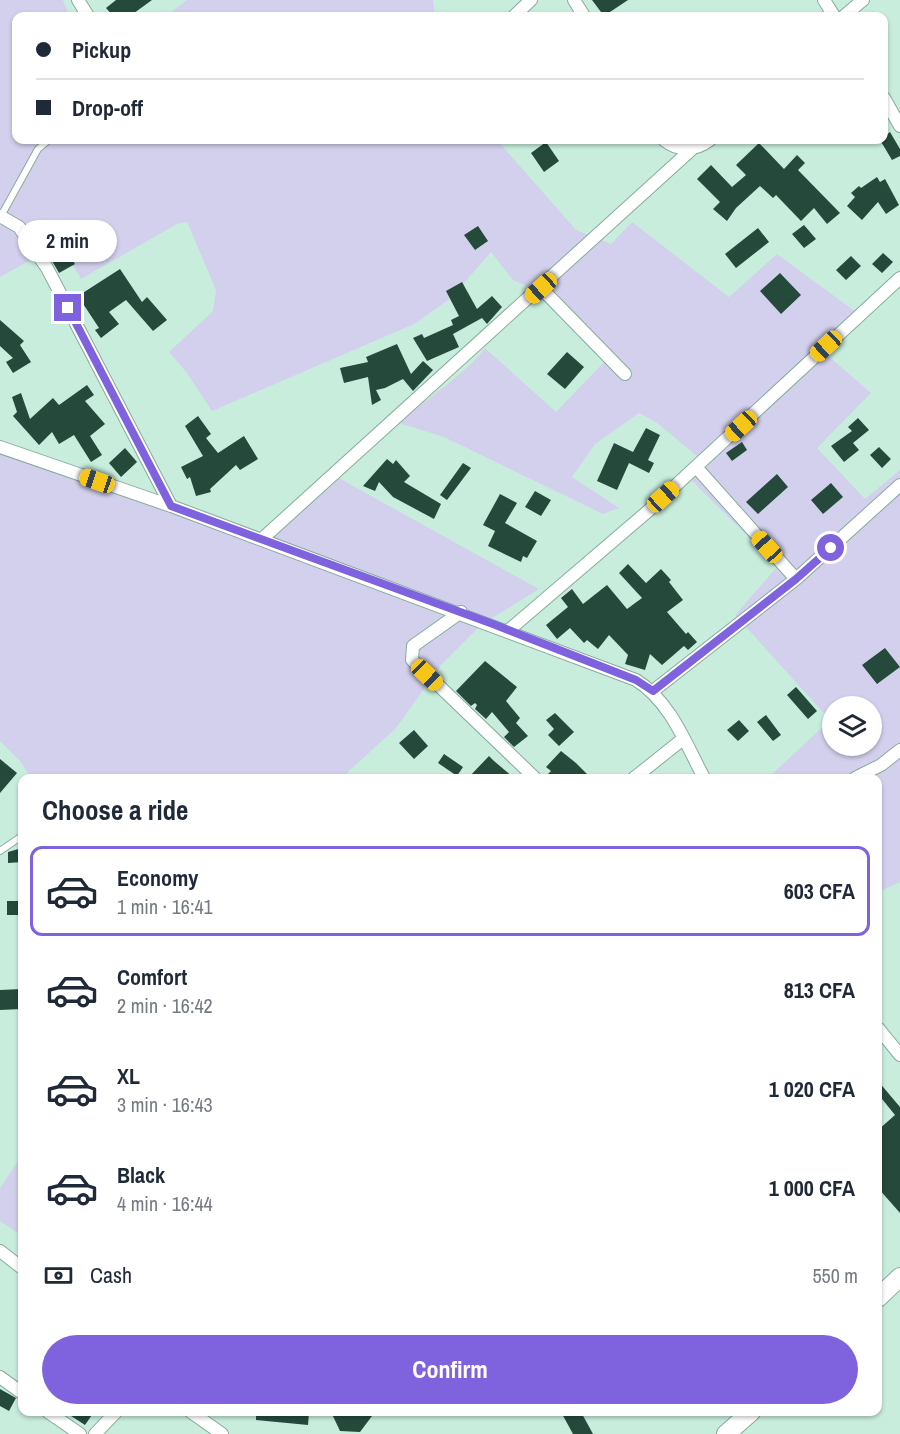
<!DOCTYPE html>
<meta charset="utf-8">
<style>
:root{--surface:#fff;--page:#f6f6f7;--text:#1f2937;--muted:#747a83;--line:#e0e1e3;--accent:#7f63de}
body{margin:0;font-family:"Archivo Narrow",sans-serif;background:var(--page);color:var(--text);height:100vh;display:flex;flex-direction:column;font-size:22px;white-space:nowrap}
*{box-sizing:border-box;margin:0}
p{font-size:20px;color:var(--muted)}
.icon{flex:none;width:33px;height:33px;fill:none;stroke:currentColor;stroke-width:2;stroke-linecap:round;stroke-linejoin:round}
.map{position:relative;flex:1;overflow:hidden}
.details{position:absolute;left:18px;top:774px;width:864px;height:642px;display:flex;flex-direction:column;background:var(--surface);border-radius:12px;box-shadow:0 2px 4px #0004}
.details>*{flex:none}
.banner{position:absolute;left:12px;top:12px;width:876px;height:132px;border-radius:12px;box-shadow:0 2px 4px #0004;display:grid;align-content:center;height:132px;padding:0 24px;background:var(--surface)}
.tools{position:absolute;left:822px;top:696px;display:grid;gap:12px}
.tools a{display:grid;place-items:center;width:60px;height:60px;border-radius:50%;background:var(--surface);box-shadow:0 2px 4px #0004;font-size:30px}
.end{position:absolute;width:27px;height:27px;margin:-14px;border:8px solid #7f63de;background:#fff;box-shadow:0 0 0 3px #fff}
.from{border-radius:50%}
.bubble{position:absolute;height:42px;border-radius:21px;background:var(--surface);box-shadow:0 2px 4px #0004;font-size:20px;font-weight:700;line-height:42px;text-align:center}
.car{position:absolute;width:18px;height:36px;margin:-18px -9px;border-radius:8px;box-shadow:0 0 4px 2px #0007;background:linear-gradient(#f5c518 24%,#345 0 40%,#f5c518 0 76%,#345 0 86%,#f5c518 0)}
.banner b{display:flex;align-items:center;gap:21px;height:57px;font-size:22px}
.banner b+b{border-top:2px solid var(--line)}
.banner i{width:15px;height:15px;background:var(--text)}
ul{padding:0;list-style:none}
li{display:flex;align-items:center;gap:18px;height:90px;margin:0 12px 9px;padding:0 12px;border:3px solid transparent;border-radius:12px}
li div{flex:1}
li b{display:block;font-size:22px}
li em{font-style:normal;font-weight:700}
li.active{border-color:var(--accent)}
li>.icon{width:54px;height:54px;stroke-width:1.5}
h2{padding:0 24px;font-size:27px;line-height:72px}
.pay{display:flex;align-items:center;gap:15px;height:66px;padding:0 24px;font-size:22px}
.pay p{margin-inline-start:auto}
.cta{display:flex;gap:12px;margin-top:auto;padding:12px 24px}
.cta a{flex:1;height:69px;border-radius:36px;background:var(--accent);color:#fff;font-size:24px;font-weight:700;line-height:69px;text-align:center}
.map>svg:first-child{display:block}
</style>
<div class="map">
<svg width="900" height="1434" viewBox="0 0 900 1434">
<rect width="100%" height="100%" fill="#c8eddd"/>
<path fill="#d3d0ed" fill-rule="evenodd" d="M0 0H63L69 16H16V140H497L576 230 611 244 632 222 729 297 777 254 864 318 827 355 871 393 817 448 865 499 900 470V882L878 892V778H768L830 720 735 615 778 566 689 478 704 462 656 422 639 413 595 444 572 477 619 508 603 514 444 437 399 423C425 399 465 375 485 348L556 412 609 357 533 289 513 280 491 252 451 298 414 324 212 411 187 373 169 352 213 311 216 290 187 222 177 224 81 279 51 229 24 244 29 261 0 277ZM832 706H872V746H832Z
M187 0H433L435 16H166Z
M0 446 156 502 264 534 335 476 539 589 481 625 441 665 396 728 349 771 345 778H31L21 762 0 741Z
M22 1155V1236L0 1221V1188Z"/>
<path fill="#254a3c" d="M116 0H152L130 16H113L106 8Z
M592 0H628L604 16Z
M890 132 900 149V156L892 160 880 140Z
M546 142 559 161 544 172 531 153Z
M759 143 784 169 797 155 805 163 798 170 840 213 827 224 814 208 801 221 776 195 773 198 760 186 736 208 727 221 713 209 720 202 697 179 711 165 732 187 746 175 736 165Z
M877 177 880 182 885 179 899 205 886 214 878 202 862 220 847 206 855 197 851 193 859 186 861 188Z
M804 225 816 239 804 248 792 234Z
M478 226 488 241 475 250 464 235Z
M758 228 769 242 736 268 725 254Z
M66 250 75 264 59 273 51 259Z
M883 253 893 262 882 273 872 264Z
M851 256 861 266 846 280 836 270Z
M120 269 142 302 147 297 167 320 153 331 126 300 109 312 119 324 101 338 95 330 99 328 78 296Z
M780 273 801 295 781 314 760 291Z
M462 282 477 309 492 296 502 307 487 324 482 318 453 334 459 347 427 361 413 338 422 334 424 338 453 325 451 320 459 316 446 291Z
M0 320 24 341 20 345 31 362 13 373 6 362 13 358 0 346Z
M397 344 411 374 423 361 433 370 413 391 403 379 385 388 376 390 381 400 372 405 368 377 344 383 340 368 368 362 366 357Z
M567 352 584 367 565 389 547 374Z
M87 385 94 395 85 401 105 424 90 436 102 455 91 462 74 435 59 444 52 432 39 445 13 416 17 412 12 397 21 393 30 419 53 398 59 405Z
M198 416 211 434 206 438 218 453 244 436 258 459 240 470 236 465 210 489 211 492 196 496 190 477 187 479 181 467 203 456 185 426Z
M858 418 869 430 853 443 859 450 844 462 831 446 852 431 848 427Z
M646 428 660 435 648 460 654 463 649 473 629 463 617 490 597 481 614 443 633 452Z
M742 442 747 450 732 461 726 453Z
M879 447 891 459 882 468 870 455Z
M125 448 137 462 121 477 109 463Z
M387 459 393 464 396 460 410 476 404 482 441 504 434 519 393 497 379 482 375 491 363 486Z
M463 463 471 468 447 500 440 495Z
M777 474 788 487 758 514 746 502Z
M831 483 843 497 823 514 811 500Z
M535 491 551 500 541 516 525 507Z
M500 494 517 503 505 523 537 541 527 558 523 556 521 562 488 546 495 531 483 525Z
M628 564 646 583 661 569 671 580 669 582 683 600 667 612 686 634 688 632 697 642 688 650 684 646 662 665 650 654 645 670 625 664 628 655 609 635 598 649 587 640 584 643 570 628 557 639 546 625 568 607 561 598 572 589 583 604 607 585 627 609 642 598 619 573Z
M885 648 900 667 877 684 862 665Z
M485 661 517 687 506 701 520 718 516 723 528 736 514 747 504 737 509 732 492 712 486 719 475 709 477 705 475 703 471 706 456 691Z
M796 687 817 711 808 719 787 695Z
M555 713 574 732 559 746 548 735 554 729 546 720Z
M766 715 781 735 773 741 757 722Z
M739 720 749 731 738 741 727 730Z
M414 730 428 746 414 759 399 743Z
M561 751 576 763 591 778H544L551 771 546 767Z
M444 754 463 767 457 776 438 763Z
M489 756 494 761 514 778H468Z
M0 759 17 773 0 793Z
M22 848V862L8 863V852Z
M7 901H22V915H7Z
M22 989V1009L0 1010V990Z
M878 1081 900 1107V1213L878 1188V1130L895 1115 878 1094Z
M0 1389 16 1398 9 1411 0 1406Z
M65 1412H94L85 1425Z
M256 1412H309L308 1425 256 1420Z
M331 1412H375L360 1432 340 1431Z
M561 1412H581L593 1434H573Z"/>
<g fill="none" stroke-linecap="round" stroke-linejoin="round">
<g stroke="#87ab9c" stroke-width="8">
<path id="lane" d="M1 216 38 149 49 140
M0 851 22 836"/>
</g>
<g stroke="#87ab9c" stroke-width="14">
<path id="street" d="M78 0 88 16
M574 0 584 16
M824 0 834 16
M514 16 531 0
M844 16 863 0
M884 98 900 126
M664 140C679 152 695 151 710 140
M0 216 19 227 47 268 171 506
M541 288 625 374
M0 447 171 506 636 680C670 701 686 744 704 778
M696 467 796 579
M262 539 692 149
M461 612 413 646 412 660 535 778
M509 630 647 512 900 278
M653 691 796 579 900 485
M634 778 683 739
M855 778 881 765 900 750
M878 1028 900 1055
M0 1251 22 1268
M0 1377 22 1393
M48 1412 80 1434
M191 1412 222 1434
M95 1434 116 1412"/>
</g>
<g stroke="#87ab9c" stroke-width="20">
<path id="secondary" d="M878 1298 900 1277
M726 1434 751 1412"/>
</g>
<use href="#lane" stroke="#fff" stroke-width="6"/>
<use href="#street" stroke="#fff" stroke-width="12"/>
<use href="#secondary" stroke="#fff" stroke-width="18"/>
</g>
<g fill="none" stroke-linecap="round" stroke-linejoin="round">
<path stroke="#7f63de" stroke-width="8" d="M68 308 171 506 493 624 636 680 653 691 796 579 831 548"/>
</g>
</svg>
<div class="tools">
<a><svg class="icon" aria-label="layers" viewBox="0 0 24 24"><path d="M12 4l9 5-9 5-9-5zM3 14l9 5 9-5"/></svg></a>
</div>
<i class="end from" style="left:831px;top:548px"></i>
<i class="end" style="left:68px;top:308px"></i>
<div class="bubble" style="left:18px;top:220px;width:99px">2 min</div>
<i class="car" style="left:541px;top:288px;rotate:228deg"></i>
<i class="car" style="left:826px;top:346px;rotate:227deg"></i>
<i class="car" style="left:741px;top:426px;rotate:227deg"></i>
<i class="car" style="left:97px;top:481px;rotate:289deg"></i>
<i class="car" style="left:663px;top:497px;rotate:48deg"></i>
<i class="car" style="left:767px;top:547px;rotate:318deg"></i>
<i class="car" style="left:427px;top:675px;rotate:134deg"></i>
<div class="banner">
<b><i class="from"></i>Pickup</b>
<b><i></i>Drop-off</b>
</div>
<section class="details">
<h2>Choose a ride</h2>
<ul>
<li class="active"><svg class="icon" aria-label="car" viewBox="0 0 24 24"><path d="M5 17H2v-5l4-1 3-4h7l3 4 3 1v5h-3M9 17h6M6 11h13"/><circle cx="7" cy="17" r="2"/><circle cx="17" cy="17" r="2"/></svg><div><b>Economy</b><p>1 min · 16:41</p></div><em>603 CFA</em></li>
<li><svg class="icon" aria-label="car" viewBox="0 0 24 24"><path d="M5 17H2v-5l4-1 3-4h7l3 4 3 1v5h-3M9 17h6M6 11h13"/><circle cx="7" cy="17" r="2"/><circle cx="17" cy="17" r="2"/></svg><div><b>Comfort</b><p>2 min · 16:42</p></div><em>813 CFA</em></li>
<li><svg class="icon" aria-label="car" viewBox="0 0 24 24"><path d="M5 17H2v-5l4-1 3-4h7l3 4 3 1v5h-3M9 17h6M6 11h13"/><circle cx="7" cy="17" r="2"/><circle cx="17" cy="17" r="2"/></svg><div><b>XL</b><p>3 min · 16:43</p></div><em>1 020 CFA</em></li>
<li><svg class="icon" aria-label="car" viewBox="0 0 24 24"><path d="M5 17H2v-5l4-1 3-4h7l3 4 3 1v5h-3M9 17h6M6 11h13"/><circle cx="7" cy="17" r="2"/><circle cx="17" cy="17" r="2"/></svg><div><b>Black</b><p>4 min · 16:44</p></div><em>1 000 CFA</em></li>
</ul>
<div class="pay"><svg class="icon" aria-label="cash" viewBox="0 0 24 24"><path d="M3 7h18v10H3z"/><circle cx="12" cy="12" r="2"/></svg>Cash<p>550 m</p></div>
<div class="cta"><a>Confirm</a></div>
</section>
</div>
